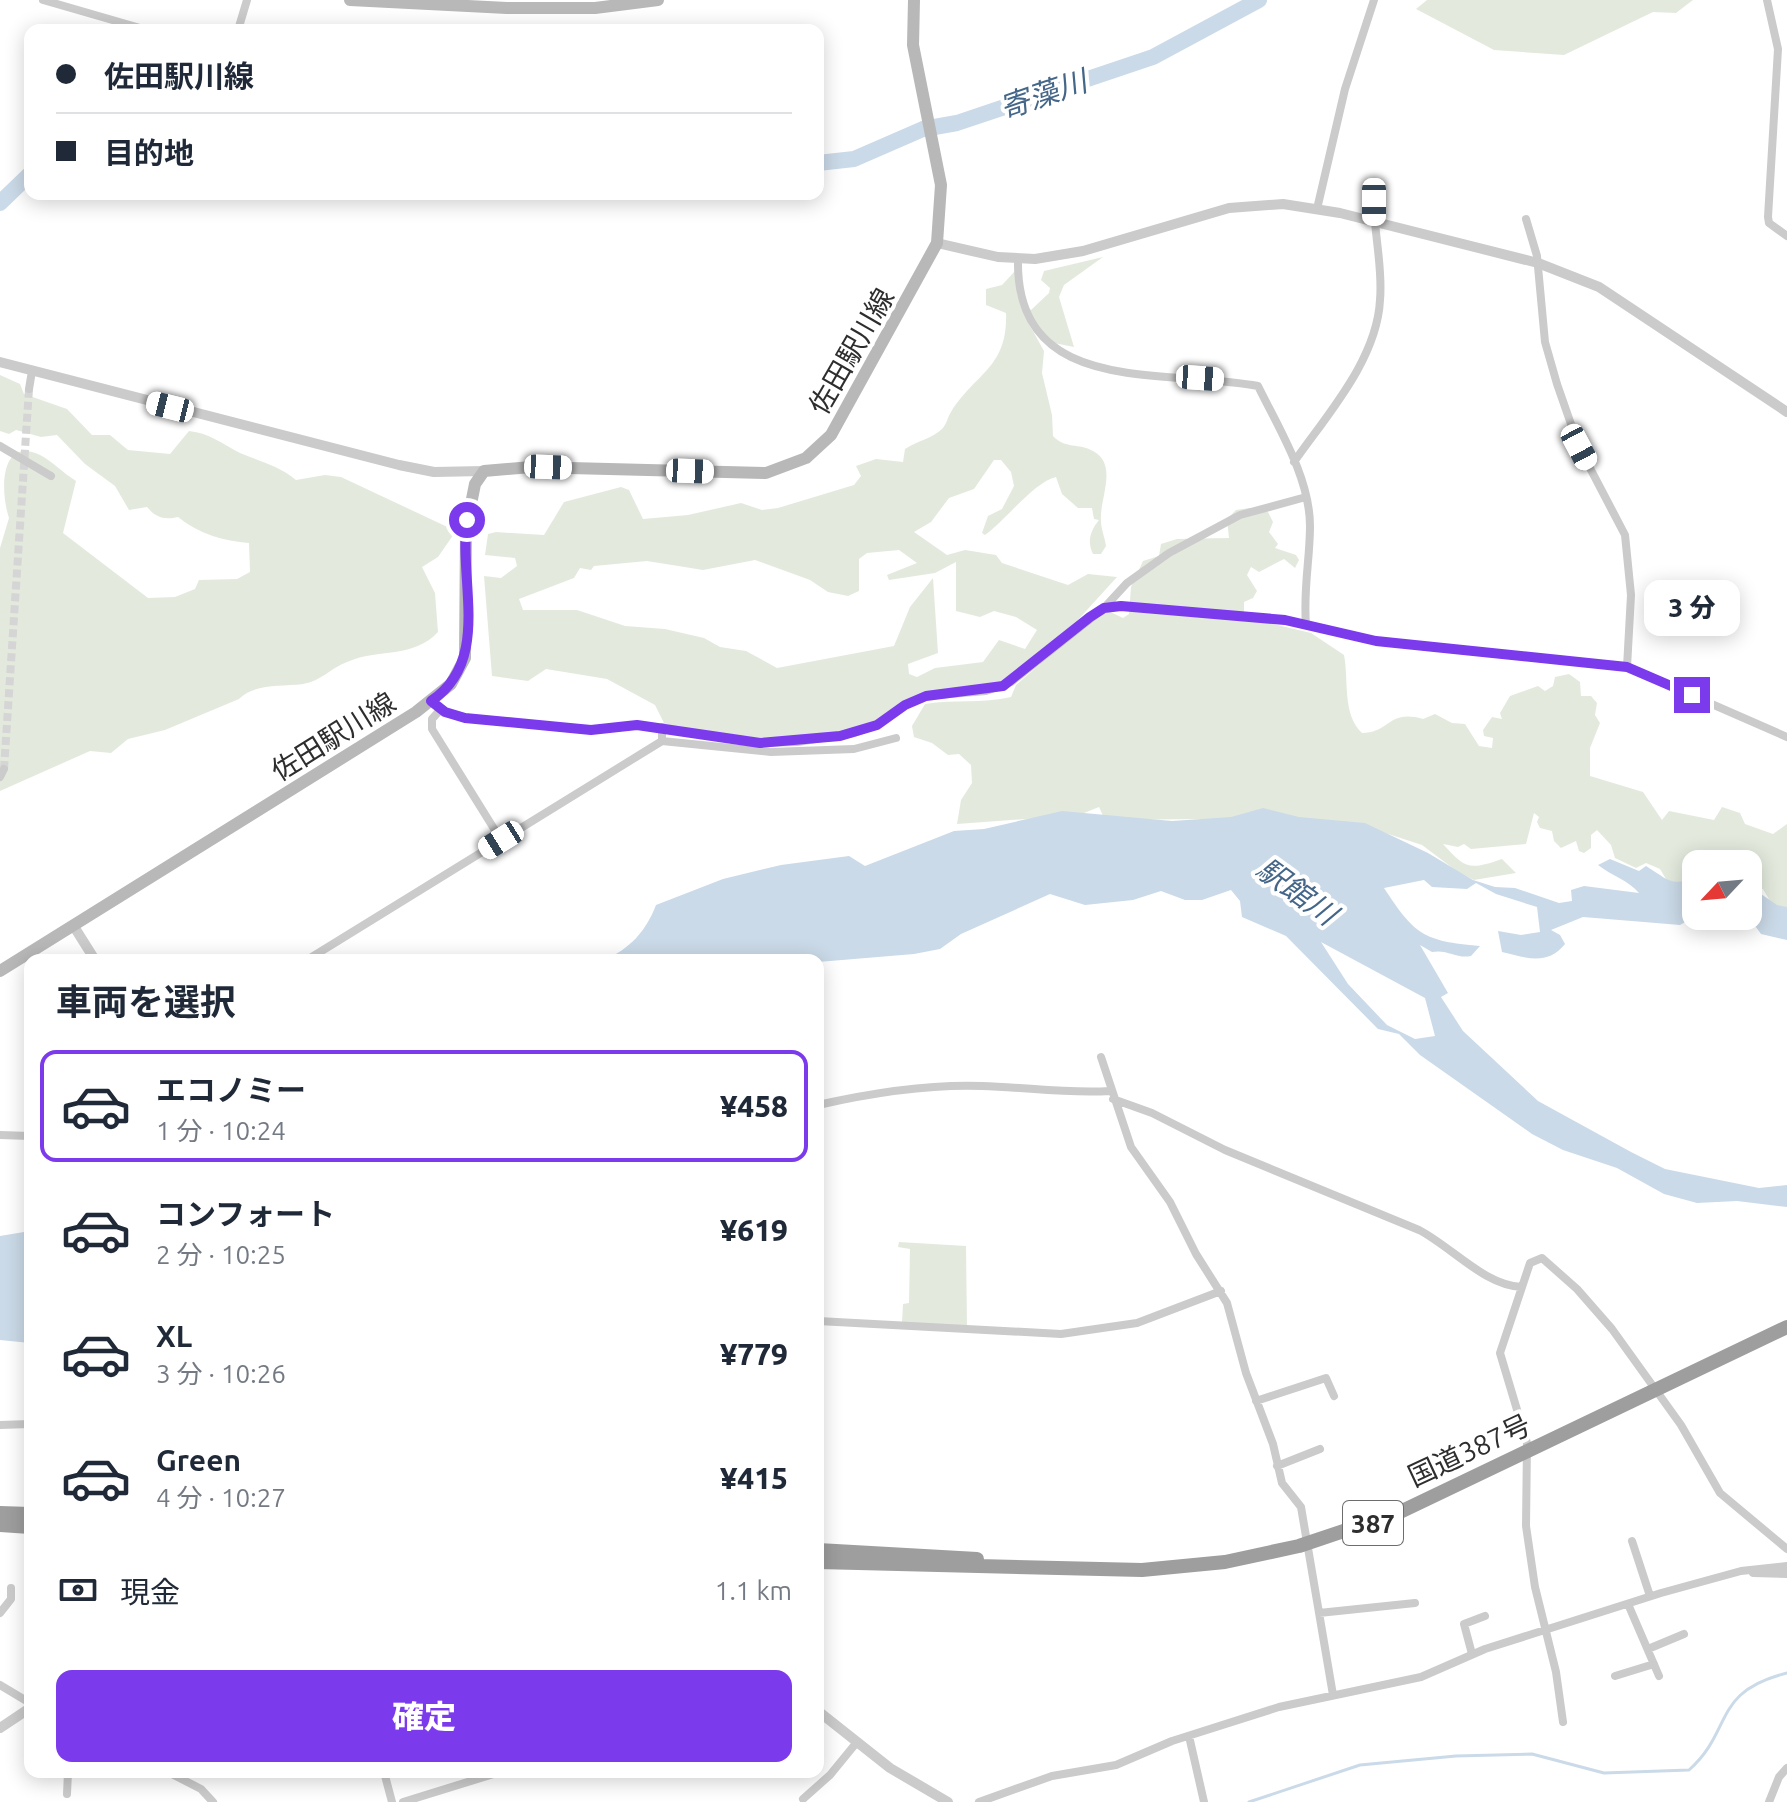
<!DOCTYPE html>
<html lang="ja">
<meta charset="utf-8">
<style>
:root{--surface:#fff;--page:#f6f6f7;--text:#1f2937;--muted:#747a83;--line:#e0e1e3;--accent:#7c3aed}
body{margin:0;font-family:Ubuntu,"Noto Sans JP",sans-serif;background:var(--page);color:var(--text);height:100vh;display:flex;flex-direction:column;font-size:30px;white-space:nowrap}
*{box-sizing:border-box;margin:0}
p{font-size:26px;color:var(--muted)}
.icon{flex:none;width:44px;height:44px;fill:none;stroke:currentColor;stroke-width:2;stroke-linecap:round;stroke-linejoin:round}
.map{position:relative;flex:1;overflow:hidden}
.sheet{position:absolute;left:24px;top:954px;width:800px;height:824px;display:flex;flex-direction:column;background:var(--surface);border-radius:16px;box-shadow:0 4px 20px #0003}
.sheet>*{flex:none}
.hud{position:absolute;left:24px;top:24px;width:800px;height:176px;border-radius:16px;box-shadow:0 4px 20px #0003;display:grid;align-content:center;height:176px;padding:0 32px;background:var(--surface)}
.needle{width:52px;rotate:244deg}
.tools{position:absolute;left:1682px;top:850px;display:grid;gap:16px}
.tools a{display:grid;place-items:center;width:80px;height:80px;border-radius:16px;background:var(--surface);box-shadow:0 4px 20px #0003;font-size:40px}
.end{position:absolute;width:36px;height:36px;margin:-18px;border:10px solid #7c3aed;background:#fff;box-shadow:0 0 0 4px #fff}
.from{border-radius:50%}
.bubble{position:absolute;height:56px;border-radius:16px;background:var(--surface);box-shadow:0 4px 20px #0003;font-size:26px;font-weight:800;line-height:56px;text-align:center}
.car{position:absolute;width:24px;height:48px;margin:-24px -12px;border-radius:10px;box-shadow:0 0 6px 2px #0007;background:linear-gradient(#fff 24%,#345 0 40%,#fff 0 76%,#345 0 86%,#fff 0)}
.hud b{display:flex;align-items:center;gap:28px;height:76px;font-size:30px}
.hud b+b{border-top:2px solid var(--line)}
.hud i{width:20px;height:20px;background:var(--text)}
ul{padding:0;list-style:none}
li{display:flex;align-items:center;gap:24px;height:112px;margin:0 16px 12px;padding:0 16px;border:4px solid transparent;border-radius:16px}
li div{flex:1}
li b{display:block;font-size:30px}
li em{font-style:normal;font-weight:800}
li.current{border-color:var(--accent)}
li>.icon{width:72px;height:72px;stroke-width:1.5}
h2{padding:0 32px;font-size:36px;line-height:96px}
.pay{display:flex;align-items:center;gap:20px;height:88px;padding:0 32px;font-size:30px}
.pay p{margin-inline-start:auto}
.primary-button{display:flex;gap:16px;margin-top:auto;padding:16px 32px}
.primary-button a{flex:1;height:92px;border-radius:16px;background:var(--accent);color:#fff;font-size:32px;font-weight:800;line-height:92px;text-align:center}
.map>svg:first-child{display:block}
</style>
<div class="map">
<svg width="1787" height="1802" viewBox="0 0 1787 1802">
<rect width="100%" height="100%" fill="#fff"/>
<path fill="#e3eadd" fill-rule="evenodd" d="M1427 0H1693L1676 13 1653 12 1564 55 1494 50 1416 9Z
M1103 257 1064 285 1059 297 1074 347 1054 343 1029 324 1044 351 1042 373 1052 415 1053 436C1065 449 1079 443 1093 451 1119 465 1099 499 1101 521 1101 529 1105 538 1106 546L1101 554H1093C1087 542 1090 531 1099 520L1094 519 1092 508H1078L1062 494 1056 477C1034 482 1005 521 985 535L982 533 988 516 1002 509 1014 486 1011 472 1001 460H994L974 489 949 498 931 522 914 532 947 555 965 550 996 555 1002 563 1068 585 1088 574 1117 577 1076 622 1012 676 993 685 927 692 883 719 845 734 753 741 665 725 655 705 607 679 546 669 528 681 492 676 484 576 501 578 517 566 515 558 485 555 488 534 496 532 544 535 564 502 621 487 629 490 643 519 688 515 741 503 762 510 778 508 854 485 861 476 856 466 876 459 903 462 905 449C917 441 933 438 942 429 947 424 947 418 951 412 975 373 1008 368 1006 313L986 305V289L1002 285 1015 271 1021 301 1031 310 1049 293 1050 288 1041 280 1044 271ZM899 550 917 563 887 575 889 580 935 573 956 562V611L980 617 994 611 1016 617 1037 630 1025 649 999 640 983 662 935 668 917 677 909 674 908 664 938 653 933 578 910 607 894 646 777 668 746 651 720 647 704 638 665 629 625 626 577 610H523L519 599 574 578 580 568 591 570 594 566 647 561 703 570 755 560 810 580 828 592 848 596 859 591V559L867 553Z
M0 375 20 384 24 394 67 409 92 435H110L128 450 170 454 189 431C210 433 222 444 240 453 261 462 279 466 296 480L325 475 341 477 456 531 438 557 422 567 435 593 438 632C413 659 379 648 347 662 331 668 321 681 303 684 281 687 255 683 239 699L165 730 128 739 111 753 90 751 0 791V548L9 518C0 491 0 436 40 455 52 461 63 473 76 481L63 533 148 598 175 597 195 589 199 580 237 579 250 572 249 543C224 541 199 534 178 517 165 520 156 518 147 507L129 510 115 486 85 464 57 435 41 437 16 430 9 434 0 431Z
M1250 508 1268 512 1273 522 1269 532 1278 544 1275 548 1296 555 1299 560 1295 568 1284 559 1259 572 1251 567 1247 575 1257 591 1253 598 1244 602V617L1311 633 1344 655C1349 681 1342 714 1362 733 1390 733 1388 709 1423 719L1435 714 1452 723 1465 724 1479 746 1492 748 1493 738 1484 736 1483 730 1492 717 1502 719 1500 713 1510 696 1538 686 1545 691 1553 686 1555 677 1569 674 1580 682 1581 696H1591L1597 703 1595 715 1600 723 1590 748V776L1643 792 1662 820 1669 811 1714 820 1722 807 1740 813 1745 824 1773 834 1787 824V913L1773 906 1763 889H1756L1748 878V864H1696V882L1689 889 1669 884 1660 869 1646 863 1636 868 1615 858 1611 845 1597 830 1591 835V848L1584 853 1579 851 1576 841 1561 848 1554 841 1552 831 1540 828 1537 822 1539 817 1534 813 1526 844 1471 849 1464 844 1458 847 1443 844C1465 868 1468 871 1502 859L1516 873 1474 880 1458 872 1422 845 1379 831 1202 819 1105 820 1099 807 1079 815 957 824 961 800 972 783 971 765 959 754 948 755 932 743 914 737 912 726 925 704C955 699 982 704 1011 697L1016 685 1104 609 1123 618 1129 614 1131 587 1143 561 1159 556 1161 544 1177 539 1229 538 1227 519 1236 510Z
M899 1242 966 1246 967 1327 902 1322 903 1304 909 1303 910 1249 898 1247Z"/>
<path fill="#cbdae8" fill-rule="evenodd" d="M1263 808 1299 817 1365 823 1428 853 1473 880 1495 887 1515 888 1559 903 1572 901 1571 890 1584 886 1639 893C1628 880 1612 876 1598 865L1610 859 1639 871 1646 866C1669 880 1670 887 1696 877V916L1680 925 1583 917 1551 930 1560 935 1565 944C1547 966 1527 958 1502 952L1498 931 1521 935 1540 932 1537 907 1496 894 1476 883 1467 889 1432 887 1424 880 1384 888C1415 935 1423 941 1480 946L1471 956C1456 959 1448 949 1432 952L1420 945 1448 993 1441 997 1463 1031 1538 1101 1631 1152 1665 1169 1759 1188 1787 1185V1207L1737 1201 1697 1203 1664 1194 1617 1168 1563 1150 1532 1134 1420 1055 1399 1034 1378 1029 1286 936 1242 917 1240 901 1231 890 1202 900H1185L1161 891 1133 900 1085 905 1050 894 961 934 940 949 914 954 818 962 604 960C630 949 646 931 656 905L723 879 781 865 849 856 865 866 954 831 984 829 1062 811 1172 821 1231 817ZM1321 942 1425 998 1435 1036 1415 1039 1387 1025 1348 984Z
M1748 885 1777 905 1787 907V940L1761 934 1748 916Z
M30 1231V1343L0 1340V1236Z"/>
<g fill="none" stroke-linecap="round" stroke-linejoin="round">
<path stroke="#cbdae8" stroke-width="3" d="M1249 1802 1360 1765 1456 1756 1532 1754 1604 1773 1689 1770C1734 1730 1711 1692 1787 1673"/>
<path stroke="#cbdae8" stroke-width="16" d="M818 163 854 159 923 129 957 123 1153 57 1259 0
M0 203 30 174"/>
<path stroke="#d5d5d5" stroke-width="8" stroke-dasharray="8 4" stroke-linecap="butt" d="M4 769 29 389"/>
<path stroke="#cbcbcb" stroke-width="8" d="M43 0 147 30
M1767 0 1778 49 1768 217 1769 223 1787 236
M238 30 247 0
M1317 209 1345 89 1374 0
M1526 219 1537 256 1545 342 1557 384 1579 447 1625 535 1631 595 1627 667
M1018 259C1015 398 1165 368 1258 386 1278 427 1310 478 1310 526 1310 559 1303 590 1306 625
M29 389 32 371
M0 446 51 476
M1294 462C1326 416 1377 360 1380 300 1383 267 1374 235 1374 202
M1105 608 1121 606 1285 620 1376 641 1627 667 1787 737
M431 701 445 712 465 718 591 730 637 725 760 743 797 742 854 733 877 725 905 705 926 696 986 691 1011 682 1104 608 1127 583 1169 553 1240 515 1306 497
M440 710 432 719V729L501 840
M662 727V741L771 752 854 749 896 738
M0 777 4 769
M307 960 662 741
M1101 1057 1131 1147 1170 1202 1196 1254 1227 1303 1246 1373 1273 1444 1282 1483 1301 1507 1333 1695
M1113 1099 1152 1113 1225 1150 1419 1230C1452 1247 1485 1286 1522 1287
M818 1105C871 1093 927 1084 982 1086 1026 1087 1066 1094 1110 1091
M0 1135 30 1136
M818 1321 1061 1334 1137 1323 1221 1291
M1256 1401 1326 1378 1334 1396
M0 1425 30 1424
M1277 1466 1320 1449
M1632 1541 1650 1596
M1753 1573 1787 1574
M1628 1604 1659 1676
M0 1613 11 1599V1588
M1319 1613 1415 1603
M1648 1649 1684 1634
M1472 1654 1464 1624 1485 1616
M1615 1676 1654 1664
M0 1685 30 1703
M1563 1722 1556 1672 1535 1587 1526 1526 1527 1443 1500 1353 1530 1263 1542 1258 1577 1289 1612 1329 1681 1425 1720 1493 1787 1549
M1189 1736 1204 1802
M168 1772 201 1789 213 1802
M384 1772 392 1802
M67 1794 68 1772
M803 1799 830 1775 857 1742
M403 1802 500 1772
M979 1802 1052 1776 1116 1765 1172 1741 1279 1707 1421 1677 1485 1649 1661 1593 1741 1571 1787 1566
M1769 1802 1779 1777 1787 1768"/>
<path stroke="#cbcbcb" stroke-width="10" d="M937 243 998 257 1035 259 1083 251 1229 208 1283 204 1340 213 1538 263 1599 287 1787 412
M0 362 399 465 434 472 484 471
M73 925 95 960
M818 1711 890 1768 948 1802
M0 1728 30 1708"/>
<path stroke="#b8b8b8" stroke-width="12" d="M350 0 507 8H595L658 0
M0 971 416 712 451 684 465 658 466 529 475 484 484 471 531 467 766 473 806 458 831 435 937 243 941 185 913 45 914 0"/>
<path stroke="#9e9e9e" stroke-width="14" d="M0 1513 30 1514
M0 1525 30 1527
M818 1550 977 1559
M818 1562 1142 1570 1225 1562 1299 1546 1400 1512 1787 1327"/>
</g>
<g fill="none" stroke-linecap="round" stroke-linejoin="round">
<path stroke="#7c3aed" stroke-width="10" d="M467 520C458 581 492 660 431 701L445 712 465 718 591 730 637 725 760 743 840 736 877 725 905 705 926 696 1003 686 1090 617 1104 608 1121 606 1285 620 1376 641 1627 667 1692 695"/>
</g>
<g text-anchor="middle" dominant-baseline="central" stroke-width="8" stroke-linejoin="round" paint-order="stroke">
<rect fill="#fff" stroke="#6d6d6d" stroke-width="2" x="1343" y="1501" width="60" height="44" rx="6"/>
<g font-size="26" font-weight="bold" fill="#2e2e2e">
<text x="1373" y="1523">387</text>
</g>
<g font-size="28" fill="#2e2e2e" stroke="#fff">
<text transform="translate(851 351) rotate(-60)">佐田駅川線</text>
<text transform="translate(333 736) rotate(-32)">佐田駅川線</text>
<text transform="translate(1469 1450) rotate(-25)">国道387号</text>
</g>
<g font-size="30" font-style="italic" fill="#468" stroke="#fff">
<text transform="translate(1043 94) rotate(-19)">寄藻川</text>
<text transform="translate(1297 891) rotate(36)">駅館川</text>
</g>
</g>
</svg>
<div class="tools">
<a><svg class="needle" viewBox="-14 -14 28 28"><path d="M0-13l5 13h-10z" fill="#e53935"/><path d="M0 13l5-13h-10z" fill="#747a83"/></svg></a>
</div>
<i class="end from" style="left:467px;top:520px"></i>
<i class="end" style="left:1692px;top:695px"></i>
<div class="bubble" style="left:1644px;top:580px;width:96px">3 分</div>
<i class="car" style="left:1374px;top:202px;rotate:180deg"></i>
<i class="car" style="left:1200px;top:378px;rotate:94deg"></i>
<i class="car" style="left:170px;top:407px;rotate:284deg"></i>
<i class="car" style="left:1579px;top:447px;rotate:152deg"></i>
<i class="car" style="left:548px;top:467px;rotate:92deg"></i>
<i class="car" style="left:690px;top:471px;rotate:92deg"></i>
<i class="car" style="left:501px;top:840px;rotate:238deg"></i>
<div class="hud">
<b><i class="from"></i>佐田駅川線</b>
<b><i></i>目的地</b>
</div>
<section class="sheet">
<h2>車両を選択</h2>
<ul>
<li class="current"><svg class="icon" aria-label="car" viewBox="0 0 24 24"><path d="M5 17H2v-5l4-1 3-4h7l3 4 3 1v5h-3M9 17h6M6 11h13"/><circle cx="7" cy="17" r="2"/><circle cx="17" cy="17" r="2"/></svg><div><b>エコノミー</b><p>1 分 · 10:24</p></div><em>¥458</em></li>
<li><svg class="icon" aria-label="car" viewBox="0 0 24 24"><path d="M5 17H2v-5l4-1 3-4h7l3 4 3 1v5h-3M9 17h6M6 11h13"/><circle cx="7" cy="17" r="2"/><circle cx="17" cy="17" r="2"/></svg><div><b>コンフォート</b><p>2 分 · 10:25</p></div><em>¥619</em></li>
<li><svg class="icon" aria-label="car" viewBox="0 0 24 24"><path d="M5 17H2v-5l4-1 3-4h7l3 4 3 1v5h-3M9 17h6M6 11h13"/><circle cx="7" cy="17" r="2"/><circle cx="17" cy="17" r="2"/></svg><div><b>XL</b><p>3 分 · 10:26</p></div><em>¥779</em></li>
<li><svg class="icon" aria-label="car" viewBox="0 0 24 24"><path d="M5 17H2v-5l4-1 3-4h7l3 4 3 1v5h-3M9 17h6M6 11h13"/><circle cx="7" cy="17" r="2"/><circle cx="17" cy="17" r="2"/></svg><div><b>Green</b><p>4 分 · 10:27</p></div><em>¥415</em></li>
</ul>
<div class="pay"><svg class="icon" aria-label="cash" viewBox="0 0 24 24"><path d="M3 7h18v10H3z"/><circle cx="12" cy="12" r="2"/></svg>現金<p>1.1 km</p></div>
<div class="primary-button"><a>確定</a></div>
</section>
</div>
